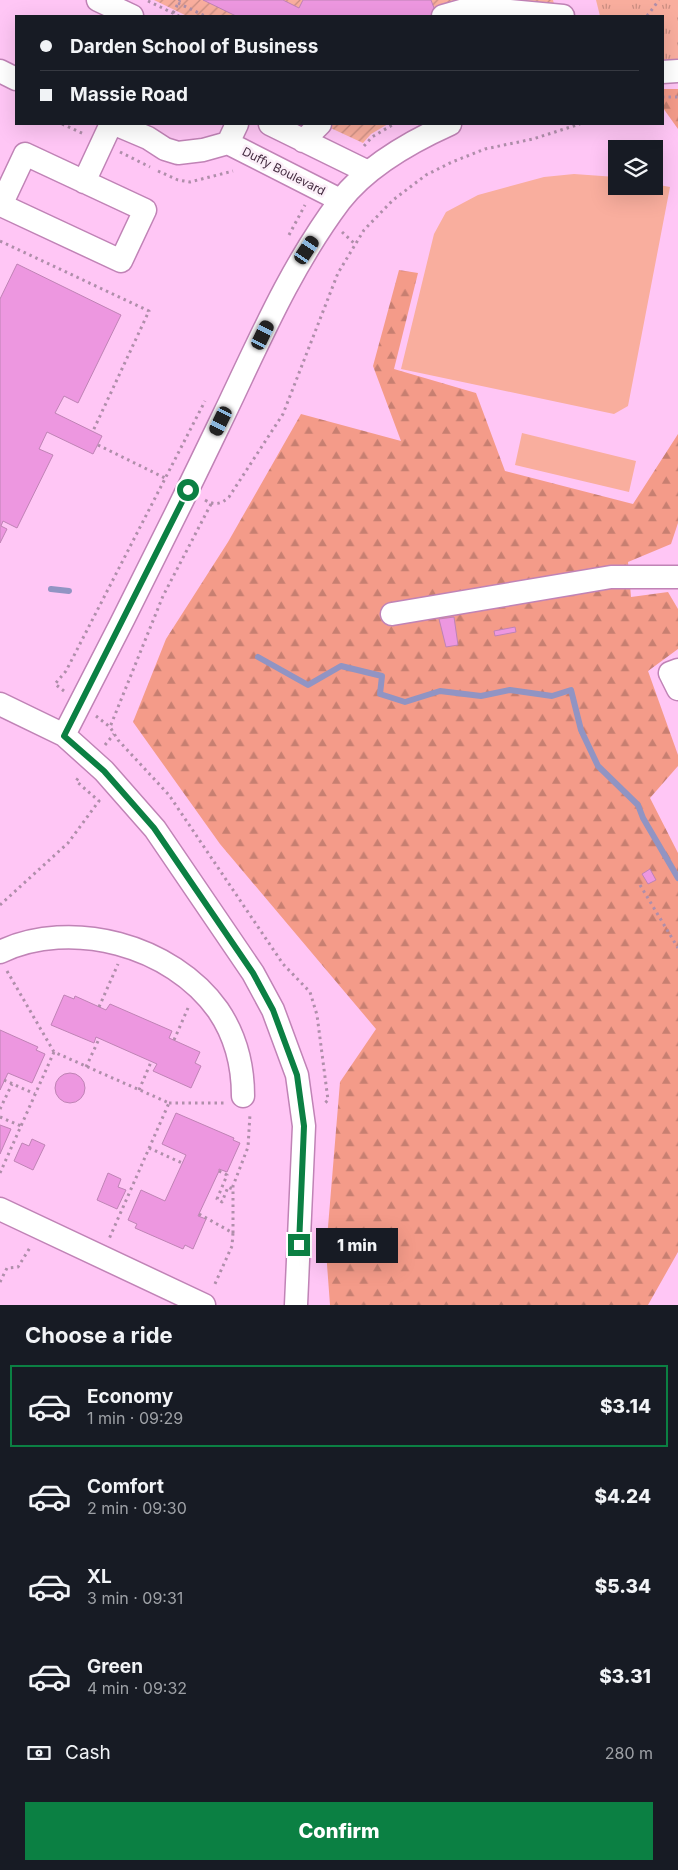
<!DOCTYPE html>
<meta charset="utf-8">
<style>
:root{--surface:#171b24;--page:#20242c;--text:#f1f3f6;--muted:#9ea1a6;--line:#363941;--accent:#0b8043}
body{margin:0;font-family:Inter,sans-serif;background:var(--page);color:var(--text);height:100vh;display:flex;flex-direction:column;font-size:19px;white-space:nowrap}
*{box-sizing:border-box;margin:0}
p{font-size:16px;color:var(--muted)}
.icon{flex:none;width:28px;height:28px;fill:none;stroke:currentColor;stroke-width:2;stroke-linecap:round;stroke-linejoin:round}
.map{position:relative;height:1305px;overflow:hidden}
.sheet{display:flex;flex-direction:column;background:var(--surface);flex:1}
.sheet>*{flex:none}
.guide{position:absolute;left:15px;top:15px;width:649px;height:110px;border-radius:0px;box-shadow:0 5px 20px #0002;display:grid;align-content:center;height:110px;padding:0 25px;background:var(--surface)}
.buttons{position:absolute;left:608px;top:140px;display:grid;gap:10px}
.buttons a{display:grid;place-items:center;width:55px;height:55px;border-radius:0px;background:var(--surface);box-shadow:0 5px 20px #0002;font-size:25px}
.end{position:absolute;width:22px;height:22px;margin:-11px;border:6px solid #0b8043;background:#fff;box-shadow:0 0 0 2px #fff}
.from{border-radius:50%}
.bubble{position:absolute;height:35px;border-radius:0px;background:var(--surface);box-shadow:0 5px 20px #0002;font-size:16px;font-weight:800;line-height:35px;text-align:center}
.car{position:absolute;width:15px;height:30px;margin:-15px -8px;border-radius:6px;box-shadow:0 0 4px 1px #0007;background:linear-gradient(#222 24%,#8ab4d8 0 40%,#222 0 76%,#8ab4d8 0 86%,#222 0)}
.guide b{display:flex;align-items:center;gap:18px;height:48px;font-size:19px}
.guide b+b{border-top:1px solid var(--line)}
.guide i{width:12px;height:12px;background:var(--text)}
ul{padding:0;list-style:none}
li{display:flex;align-items:center;gap:15px;height:82px;margin:0 10px 8px;padding:0 15px;border:2px solid transparent;border-radius:0px}
li div{flex:1}
li b{display:block;font-size:19px}
li em{font-style:normal;font-weight:800}
li.current{border-color:var(--accent)}
li>.icon{width:45px;height:45px;stroke-width:1.5}
h2{padding:0 25px;font-size:22px;line-height:60px}
.pay{display:flex;align-items:center;gap:12px;height:55px;padding:0 25px;font-size:19px}
.pay p{margin-inline-start:auto}
.primary-button{display:flex;gap:10px;margin-top:auto;padding:10px 25px}
.primary-button a{flex:1;height:58px;border-radius:0px;background:var(--accent);color:#fff;font-size:20px;font-weight:800;line-height:58px;text-align:center}
.map>svg:first-child{display:block}
</style>
<div class="map">
<svg width="678" height="1305" viewBox="0 0 678 1305">
<defs>
<pattern id="grass-tufts" width="24" height="20" patternUnits="userSpaceOnUse" patternTransform="scale(1.25)"><rect width="24" height="20" fill="#f9ae9e"/><path d="M3 7l-1-3M5 7V3M7 7l1-3M15 17l-1-3M17 17v-4M19 17l1-3" fill="none" stroke="#cb8e82"/></pattern>
<pattern id="forest-firs" width="22" height="20" patternUnits="userSpaceOnUse" patternTransform="scale(1.25)"><rect width="22" height="20" fill="#f49b89"/><path d="M5 1l3.5 6h-7zM16 11l3.5 6h-7z" fill="#c77f71"/></pattern>
<pattern id="garden-furrows" width="10" height="10" patternUnits="userSpaceOnUse" patternTransform="scale(1.25)"><rect width="10" height="10" fill="#f9ae9e"/><path d="M-1 1l2-2M0 10L10 0M9 11l2-2" fill="none" stroke="#cb8e82"/></pattern>
</defs>
<rect width="100%" height="100%" fill="#fed7f7"/>
<path fill="#ffc6f5" fill-rule="evenodd" d="M0 0H678V1305H0ZM16 16H662V124H16ZM616 149H654V186H616Z"/>
<path fill="url(#grass-tufts)" d="M596 0H678V64L663 65 662 16H600Z"/>
<path fill="url(#forest-firs)" d="M662 89H678V129L663 108Z
M399 270 418 273 394 369 476 393 505 471 633 504 678 434V523L671 544 628 562 631 597 668 592 678 609V649L648 671 678 755V766L650 798 678 853V1252L648 1305H330L326 1251 340 1082 376 1029 220 844 133 722 166 639 228 542 301 414 401 441 373 366Z"/>
<path fill="url(#garden-furrows)" d="M154 0H553L557 16H187Z
M322 124H388L371 134 363 143Z"/>
<path fill="#f9ae9e" d="M574 174 616 177V186H654V184L670 187 628 406 614 414 401 369 434 234 446 212 478 195 544 177Z
M522 433 636 461 629 492 515 465Z"/>
<g fill="none" stroke-linecap="round" stroke-linejoin="round">
<path stroke="#9194c3" stroke-width="6" d="M51 589 69 591
M258 657 308 685 341 666 382 676 380 694 405 702 440 691 481 696 510 690 552 696 571 690 581 730 598 766 638 805 643 818 678 878"/>
</g>
<path fill="#ed97e0" stroke="#bf83b5" d="M203 0H283L299 8 303 0H431L437 16H236Z
M17 264 121 315 78 403 64 396 55 413 102 436 93 454 47 432 39 449 53 455 17 528 3 521 1 526 7 529 0 543V299Z
M454 617 458 645 446 647 439 619Z
M515 627 516 632 495 636 494 631Z
M650 869 656 880 648 884 642 874Z
M64 995 74 999 75 996 106 1010 110 1004 172 1031 169 1038 200 1052 195 1063 201 1066 191 1088 153 1071 157 1064 96 1037 94 1043 51 1025Z
M0 1030 38 1047 36 1050 45 1054 32 1083 8 1073 0 1090Z
M55 1088a15 15 0 1 1 30 0a15 15 0 1 1-30 0Z
M176 1113 234 1138 233 1140 240 1143 227 1172 219 1169V1171L198 1216 206 1219 193 1249 185 1245 183 1249 135 1228 137 1224 128 1220 141 1190 165 1201 186 1155 162 1144Z
M0 1125 11 1129 0 1154Z
M32 1139 45 1145 33 1170 14 1161 22 1143 29 1146Z
M108 1173 121 1179 118 1187 126 1190 117 1209 97 1200Z"/>
<g fill="none" stroke-linecap="round" stroke-linejoin="round">
<g stroke="#c083b6" stroke-width="25">
<path id="minor" d="M98 0 132 16
M443 16 468 9H489L563 16
M0 71 16 79
M662 72 678 71
M115 124 148 138 165 149 178 153 203 150 228 143 340 200
M270 124 368 172
M303 141 320 124
M228 143 237 124
M25 154 145 210 121 261 1 205Z
M84 182 111 124
M392 614 611 577H678
M678 670 670 673 678 689
M0 704 64 735 104 771 155 829 253 973 273 1010 297 1075 304 1126 296 1305
M64 735C117 633 168 531 218 427 255 351 288 270 340 201 367 166 410 142 450 124
M0 952C71 918 172 945 218 1010 235 1035 243 1066 243 1096
M0 1209 204 1305"/>
</g>
<path stroke="#af8eaa" stroke-width="3" stroke-dasharray="2.5 4" stroke-linecap="butt" d="M148 1 179 16
M178 3 205 16
M173 13 180 0
M647 16 659 0
M662 97H678
M62 124 84 134
M364 146 372 137 394 124
M120 152 150 167
M158 171 178 180 190 182 233 171
M342 232 355 244
M289 235 305 205
M0 241 149 311 93 431
M98 445 167 479
M205 500C215 506 221 504 229 497L283 414 338 273 364 230 393 200 426 175 452 162 485 149 533 139 580 124
M211 504 163 596 110 727 118 740 169 795 283 964 310 992 317 1015 328 1100 323 1105
M64 691 55 684 66 671 205 401
M96 716 110 727
M105 745 114 734
M640 885 678 948
M0 905 68 843 99 801 76 781 79 777
M7 971 54 1052 169 1103 109 1239
M99 1007 118 964
M174 1040 188 1008
M86 1067 99 1039
M4 1080 35 1094
M139 1090 151 1062
M169 1103H225
M0 1109 12 1084
M0 1117 21 1126
M149 1148 182 1163
M219 1171 227 1175 217 1199 222 1202 228 1187 233 1189
M0 1173 54 1052
M199 1214 233 1233 232 1246 214 1286
M233 1233V1186L248 1147 250 1114
M0 1282 7 1268 18 1267 31 1246"/>
<use href="#minor" stroke="#fff" stroke-width="22"/>
</g>
<g fill="none" stroke-linecap="round" stroke-linejoin="round">
<path stroke="#0b8043" stroke-width="6" d="M188 490 64 736 104 771 154 828 253 973 273 1010 297 1075 304 1126 299 1245"/>
</g>
<g text-anchor="middle" dominant-baseline="central" stroke-width="5" stroke-linejoin="round" paint-order="stroke">
<g font-size="12" fill="#442b40" stroke="#fbeef8">
<text transform="translate(284 171) rotate(27)">Duffy Boulevard</text>
</g>
</g>
</svg>
<div class="buttons">
<a><svg class="icon" aria-label="layers" viewBox="0 0 24 24"><path d="M12 4l9 5-9 5-9-5zM3 14l9 5 9-5"/></svg></a>
</div>
<i class="end from" style="left:188px;top:490px"></i>
<i class="end" style="left:299px;top:1245px"></i>
<div class="bubble" style="left:316px;top:1228px;width:82px">1 min</div>
<i class="car" style="left:307px;top:250px;rotate:34deg"></i>
<i class="car" style="left:263px;top:335px;rotate:26deg"></i>
<i class="car" style="left:221px;top:421px;rotate:206deg"></i>
<div class="guide">
<b><i class="from"></i>Darden School of Business</b>
<b><i></i>Massie Road</b>
</div>
</div>
<section class="sheet">
<h2>Choose a ride</h2>
<ul>
<li class="current"><svg class="icon" aria-label="car" viewBox="0 0 24 24"><path d="M5 17H2v-5l4-1 3-4h7l3 4 3 1v5h-3M9 17h6M6 11h13"/><circle cx="7" cy="17" r="2"/><circle cx="17" cy="17" r="2"/></svg><div><b>Economy</b><p>1 min · 09:29</p></div><em>$3.14</em></li>
<li><svg class="icon" aria-label="car" viewBox="0 0 24 24"><path d="M5 17H2v-5l4-1 3-4h7l3 4 3 1v5h-3M9 17h6M6 11h13"/><circle cx="7" cy="17" r="2"/><circle cx="17" cy="17" r="2"/></svg><div><b>Comfort</b><p>2 min · 09:30</p></div><em>$4.24</em></li>
<li><svg class="icon" aria-label="car" viewBox="0 0 24 24"><path d="M5 17H2v-5l4-1 3-4h7l3 4 3 1v5h-3M9 17h6M6 11h13"/><circle cx="7" cy="17" r="2"/><circle cx="17" cy="17" r="2"/></svg><div><b>XL</b><p>3 min · 09:31</p></div><em>$5.34</em></li>
<li><svg class="icon" aria-label="car" viewBox="0 0 24 24"><path d="M5 17H2v-5l4-1 3-4h7l3 4 3 1v5h-3M9 17h6M6 11h13"/><circle cx="7" cy="17" r="2"/><circle cx="17" cy="17" r="2"/></svg><div><b>Green</b><p>4 min · 09:32</p></div><em>$3.31</em></li>
</ul>
<div class="pay"><svg class="icon" aria-label="cash" viewBox="0 0 24 24"><path d="M3 7h18v10H3z"/><circle cx="12" cy="12" r="2"/></svg>Cash<p>280 m</p></div>
<div class="primary-button"><a>Confirm</a></div>
</section>
